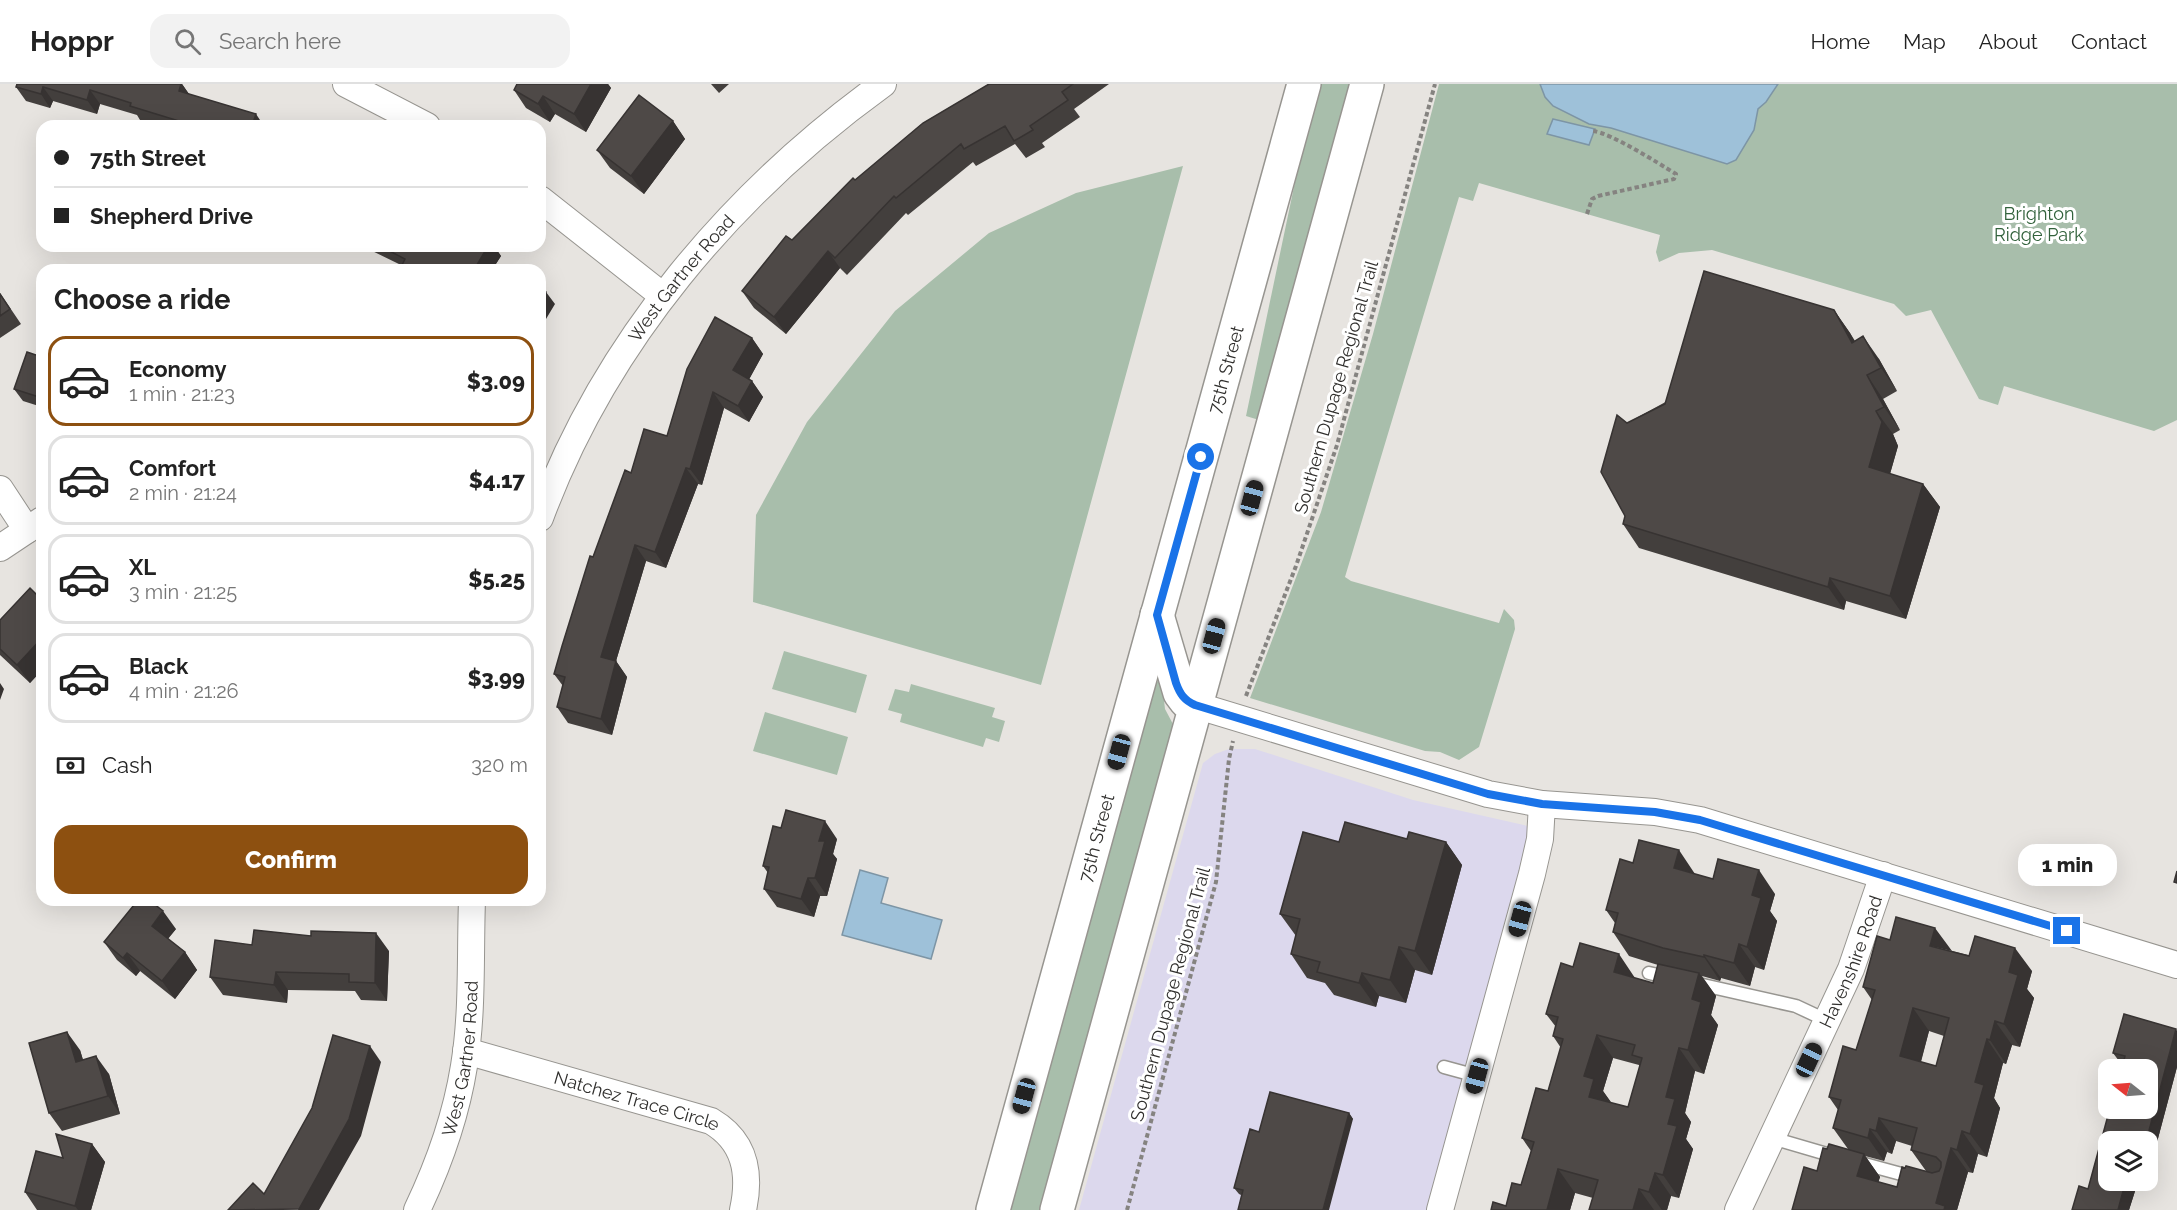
<!DOCTYPE html>
<meta charset="utf-8">
<style>
:root{--surface:#fff;--page:#f2f2f2;--text:#222;--muted:#767676;--line:#e0e0e0;--accent:#8d5010}
body{margin:0;font-family:Raleway,sans-serif;background:var(--page);color:var(--text);height:100vh;display:flex;flex-direction:column;font-size:22px;white-space:nowrap}
*{box-sizing:border-box;margin:0}
p{font-size:20px;color:var(--muted)}
.icon{flex:none;width:33px;height:33px;fill:none;stroke:currentColor;stroke-width:2;stroke-linecap:round;stroke-linejoin:round}
.map{position:relative;flex:1;overflow:hidden}
.side{position:absolute;left:36px;top:180px;width:510px;height:642px;display:flex;flex-direction:column;background:var(--surface);border-radius:18px;box-shadow:0 6px 24px #0002}
.side>*{flex:none}
.top-card{position:absolute;left:36px;top:36px;width:510px;height:132px;border-radius:18px;box-shadow:0 6px 24px #0002;display:grid;align-content:center;height:132px;padding:0 18px;background:var(--surface)}
.needle{width:39px;rotate:287deg}
.controls{position:absolute;left:2098px;top:975px;display:grid;gap:12px}
.controls a{display:grid;place-items:center;width:60px;height:60px;border-radius:12px;background:var(--surface);box-shadow:0 6px 24px #0002;font-size:30px}
.end{position:absolute;width:27px;height:27px;margin:-14px;border:8px solid #1a73e8;background:#fff;box-shadow:0 0 0 3px #fff}
.from{border-radius:50%}
.bubble{position:absolute;height:42px;border-radius:18px;background:var(--surface);box-shadow:0 6px 24px #0002;font-size:20px;font-weight:800;line-height:42px;text-align:center}
.car{position:absolute;width:18px;height:36px;margin:-18px -9px;border-radius:8px;box-shadow:0 0 4px 2px #0007;background:linear-gradient(#222 24%,#8ab4d8 0 40%,#222 0 76%,#8ab4d8 0 86%,#222 0)}
.top-card b{display:flex;align-items:center;gap:21px;height:57px;font-size:22px}
.top-card b+b{border-top:2px solid var(--line)}
.top-card i{width:15px;height:15px;background:var(--text)}
ul{padding:0;list-style:none}
li{display:flex;align-items:center;gap:18px;height:90px;margin:0 12px 9px;padding:0 6px;border:3px solid var(--line);border-radius:18px}
li div{flex:1}
li b{display:block;font-size:22px}
li em{font-style:normal;font-weight:800}
li.on{border-color:var(--accent)}
li>.icon{width:54px;height:54px;stroke-width:1.5}
h2{padding:0 18px;font-size:27px;line-height:72px}
.pay{display:flex;align-items:center;gap:15px;height:66px;padding:0 18px;font-size:22px}
.pay p{margin-inline-start:auto}
.action{display:flex;gap:12px;margin-top:auto;padding:12px 18px}
.action a{flex:1;height:69px;border-radius:18px;background:var(--accent);color:#fff;font-size:24px;font-weight:800;line-height:69px;text-align:center}
header{display:flex;align-items:center;gap:36px;box-sizing:border-box;height:84px;padding:0 30px;background:var(--surface);border-bottom:2px solid var(--line)}
header strong{font-size:28px}
nav{display:flex;gap:33px;margin-inline-start:auto;font-size:21px}
.search{width:420px;height:54px;background:var(--page);display:flex;align-items:center;gap:15px;box-sizing:border-box;padding:0 21px;border-radius:18px;color:var(--muted);font-size:22px}
.map>svg:first-child{display:block}
</style>
<header>
<strong>Hoppr</strong>
<div class="search"><svg class="icon" aria-label="search" viewBox="0 0 24 24"><circle cx="10" cy="10" r="6"/><path d="M15 15l6 6"/></svg>Search here</div>
<nav><a>Home</a><a>Map</a><a>About</a><a>Contact</a></nav>
</header>
<div class="map">
<svg width="2177" height="1126" viewBox="0 0 2177 1126">
<rect width="100%" height="100%" fill="#e7e4e0"/>
<path fill="#dcd8ed" d="M1229 665H1255L1413 716 1541 745 1436 1126H1079L1203 679 1215 670Z"/>
<path fill="#a8beab" d="M1318 0H1350L1259 336 1246 332 1308 36Z
M1439 0H2177V336L2154 347 2004 302 1998 321 1979 315 1931 226 1906 232 1894 220 1712 166 1679 169 1659 178 1656 168 1660 151 1479 99 1473 117 1459 113 1345 493 1351 497 1499 539 1504 525 1514 536 1515 545 1479 663 1459 676 1440 668 1425 667 1250 614 1321 428 1373 250Z
M1183 82 1041 601 753 518 756 431 807 338 895 227 989 149 1076 109Z
M784 567 867 591 856 629 772 605Z
M1153 596 1162 599 1165 625 1174 642 1041 1126H1008Z
M911 600 995 624 992 633 1005 637 999 658 986 654 983 663 900 638 902 630 888 626 895 605 909 608Z
M765 628 848 653 837 691 753 667Z"/>
<path fill="#9ec1d9" stroke="#7d95a5" stroke-width="1.5" d="M1540 0H1778L1766 18 1758 25 1754 46 1736 76 1727 80 1611 44 1589 40 1553 22 1545 13Z
M1553 35 1595 45 1589 61 1547 50Z
M860 786 888 794 881 819 942 836 931 875 842 851Z"/>
<g fill="none" stroke-linecap="round" stroke-linejoin="round">
<g stroke="#979590" stroke-width="15">
<path id="service" d="M1649 889 1671 894
M1694 899 1796 922 1828 937
M1444 983 1477 992
M1772 1054 1837 1073
M1857 1078 1916 1094"/>
</g>
<g stroke="#979590" stroke-width="28">
<g id="minor">
<path d="M346 0 427 42"/>
<path d="M540 115 663 212"/>
<path d="M0 405 27 446"/>
<path id="s1" d="M540 434C605 258 732 109 883 0"/>
<path d="M0 464 42 436"/>
<path d="M1195 621 1488 710 1542 720 1655 728 1700 736 2177 881"/>
<path id="s2" d="M466 967 711 1037C745 1057 751 1089 743 1126"/>
<path id="s3" d="M417 1126C439 1080 456 1032 464 982 473 928 470 871 472 816"/>
<path d="M1440 1126 1532 790 1540 755 1542 720"/>
<path id="s4" d="M1738 1126 1851 885 1883 791"/>
</g>
</g>
<g stroke="#979590" stroke-width="36">
<g id="secondary">
<path d="M1157 531 1180 609 1186 617 1195 621"/>
<path id="s5" d="M993 1126 1304 0"/>
<path d="M1057 1126 1367 0"/>
</g>
</g>
<path stroke="#858380" stroke-width="4" stroke-dasharray="4.5 3" stroke-linecap="butt" d="M1587 130 1592 115 1598 112 1674 95 1676 90C1658 79 1611 49 1593 47
M1246 612 1296 482 1337 361 1435 0
M1127 1126 1216 798 1229 675 1233 657"/>
<use href="#service" stroke="#fff" stroke-width="12"/>
<use href="#minor" stroke="#fff" stroke-width="26"/>
<use href="#secondary" stroke="#fff" stroke-width="33"/>
</g>
<path fill="#433f3d" fill-rule="evenodd" d="M17 0H182L189 10 262 38 269 42H160L140 36 137 31 100 20 97 30 53 17 50 24 26 17 16 3Z
M517 0H608L611 4 586 48 555 30 550 38 526 24 514 6Z
M711 0H729L719 9Z
M989 0H1109L1074 25 1080 33 1042 59 1045 63 1026 74 1015 60 976 82 973 78 908 131 906 129 847 191 840 184 786 250 754 224 742 207 855 96Z
M673 37 685 55 644 110 610 84 597 66Z
M362 162H494L501 172 492 186H405L403 182Z
M0 209 21 240 0 254Z
M1834 226 1850 249 1855 257 1879 275 1897 307 1883 315 1900 346 1893 350 1898 362 1890 390 1923 400 1940 423 1906 535 1846 517 1844 526 1639 464 1623 440 1625 432 1627 339Z
M752 254 763 270 749 295 752 297 763 313 749 338 724 324 702 401 698 400 666 484 646 477 616 577 627 593 612 651 568 639 557 623 563 602 554 590 593 473 631 389 667 352Z
M42 273V323L23 317 14 305Z
M42 516V586L30 599 0 571V536Z
M837 755 833 770 837 775 827 812H820L814 833 777 823 764 805 768 789 763 782Z
M1407 755 1446 758 1462 781 1432 891 1415 886 1406 919 1379 912 1376 923 1334 911 1325 899 1307 894 1291 870 1296 852 1280 830 1339 758Z
M1633 779 1695 790 1713 795 1775 810 1770 827 1777 837 1764 886 1755 883 1750 902 1721 894 1720 897 1702 892 1716 912 1711 931 1718 941 1704 990 1695 987 1685 1029 1691 1038 1686 1055 1693 1065 1679 1114 1671 1112 1667 1126H1589L1593 1114 1575 1109 1570 1126H1491L1506 1122 1521 1101 1531 1067 1522 1054 1548 1007 1561 964 1553 952 1556 943 1546 930 1573 883 1635 894 1653 899 1658 881 1629 872 1613 848 1615 839 1606 826ZM1613 974 1639 981 1640 983 1628 1023 1611 1019 1603 1007Z
M176 845 168 855 185 868 197 886 175 915 140 887 136 892 117 876 104 858Z
M1890 856 1952 867 2032 887 2027 905 2034 914 2020 963 2012 961 2006 980 2003 979 1994 1014 2000 1024 1987 1073 1978 1070 1973 1089 1968 1088 1957 1126H1792L1817 1087 1827 1065H1848L1833 1044 1838 1026 1829 1013 1856 966 1872 916 1863 903ZM1929 947 1944 952 1936 982 1921 978ZM1896 1057 1912 1062 1911 1066 1926 1087 1905 1084 1897 1103 1878 1098 1880 1093 1865 1072 1884 1077 1887 1068 1892 1070Z
M252 861 389 867 387 917 361 916 355 907 288 906 287 919 223 911 210 893Z
M80 966 83 976 109 990 120 1030 62 1047 49 1029Z
M2113 969 2177 983 2148 1092V1058L2109 1096H2147L2144 1106 2136 1104 2129 1126H2072L2088 1105 2122 981Z
M1349 1029 1353 1035 1241 1111 1239 1110 1234 1104 1259 1048Z
M92 1060 105 1078 91 1126H37L25 1108 63 1074Z"/>
<path fill="#373332" d="M181 0H182L191 13 179 7Z
M591 0H608L611 4 586 48 574 30Z
M43 3 53 17 50 24 41 10Z
M90 6 100 20 97 30 87 16Z
M543 12 555 30 550 38 538 20Z
M256 30 264 42 254 36Z
M673 37 685 55 644 110 631 92Z
M488 162H494L501 172 492 186H474Z
M828 167 840 184 786 250 774 233Z
M546 208 555 220 540 245V219Z
M1834 226 1850 249 1868 282 1852 259Z
M1863 252 1879 275 1897 307 1881 284Z
M752 254 763 270 745 303 733 286Z
M1867 291 1883 315 1900 346 1884 323Z
M752 297 763 313 749 338 738 322Z
M713 308 724 324 702 401 690 385Z
M1876 327 1893 350 1898 362 1885 407 1869 383Z
M686 384 698 400 666 484 655 468Z
M1923 400 1940 423 1906 535 1890 512Z
M635 461 646 477 616 577 627 593 612 651 601 635V573Z
M1830 494 1846 517 1844 526 1828 503Z
M42 554V586L30 599 17 581Z
M0 599 4 605 0 616Z
M825 737 837 755 833 770 837 775 827 812 815 794 819 757Z
M1446 758 1462 781 1432 891 1415 867Z
M1679 766 1695 790 1674 784Z
M1759 786 1775 810 1770 827 1777 837 1764 886 1747 863 1752 811Z
M808 794 820 812 814 833 801 815Z
M163 827 176 845 164 859 152 842Z
M1935 844 1952 867 1930 862Z
M376 849 389 867 387 917 375 899Z
M1739 860 1755 883 1750 902 1734 879Z
M1399 863 1415 886 1406 919 1390 896Z
M2015 864 2032 887 2027 905 2034 914 2020 963 2004 940 2009 888Z
M185 868 197 886 175 915 162 897Z
M127 869 140 887 136 892 123 874Z
M1619 870 1635 894 1614 888Z
M1704 871 1721 894 1720 897 1704 873Z
M276 888 288 906 287 919 274 901Z
M1362 889 1379 912 1376 923 1359 899Z
M1699 889 1716 912 1711 931 1718 941 1704 990 1688 966 1692 915Z
M1913 924 1929 947 1916 995 1900 972Z
M1995 937 2012 961 2006 980 1990 956Z
M2176 945 2177 947V983L2148 1092V1058H2146Z
M67 948 80 966 89 996 76 978Z
M1597 951 1613 974 1603 1007 1611 1018 1589 1013 1584 992Z
M1987 955 2003 979 1994 1014 2000 1024 1987 1073 1970 1050 1975 998Z
M370 962 381 978 361 1052 319 1126H298Z
M1679 964 1695 987 1685 1029 1691 1038 1686 1055 1693 1065 1679 1114 1663 1091 1668 1040 1666 1013Z
M96 972 109 990 120 1030 108 1012Z
M1349 1029 1353 1035 1329 1126H1323Z
M1879 1034 1896 1057 1892 1070 1876 1047Z
M1870 1045 1887 1068 1884 1077 1868 1054Z
M1962 1047 1978 1070 1973 1089 1957 1066Z
M92 1060 105 1078 91 1126H78L75 1122Z
M1951 1064 1968 1088 1957 1126H1940L1936 1119Z
M1864 1070 1880 1093 1873 1116 1857 1092Z
M1558 1085 1575 1109 1570 1126H1547Z
M1655 1089 1671 1112 1667 1126H1662L1649 1108Z
M2126 1096H2130L2136 1104 2129 1126H2118Z
M2138 1096H2147L2144 1106Z
M1639 1105 1654 1126H1633Z"/>
<path fill="#4e4947" stroke="#373332" stroke-width="1.5" fill-rule="evenodd" d="M17 0H181L179 7 256 30 254 36 268 40 267 42H192V41L130 22 131 19 90 6 87 16 43 3 41 10 16 3Z
M517 0H591L574 30 543 12 538 20 514 6Z
M989 0H1073L1062 8 1068 16 1030 42 1033 46 1014 57 1005 42 964 65 961 60 896 114 894 112 835 174 828 167 774 233 742 207 786 152 792 156 853 94 855 96 923 39Z
M639 11 673 37 631 92 597 66Z
M380 162H488L474 186H410L402 181 405 175Z
M1704 187 1834 226 1852 259 1863 252 1881 284 1867 291 1884 323 1876 327 1882 338 1869 383 1923 400 1890 512 1830 494 1828 503 1623 440 1625 432 1601 388 1617 331 1627 339 1665 320Z
M540 205 546 208 540 219Z
M0 210 10 225 0 232Z
M715 233 752 254 733 286 752 297 738 322 713 308 690 385 686 384 655 468 635 461 601 573 616 577 601 635 557 623 565 593 554 590 562 562 590 472 593 473 625 386 631 389 644 345 667 352 687 285Z
M27 268 42 273V314L14 305Z
M30 504 42 516V554L17 581 0 565V536Z
M786 726 825 737 819 757H825L815 794H808L801 815 764 805 769 783 763 782 773 742 781 744Z
M1345 738 1407 755 1409 748 1446 758 1415 867 1399 863 1390 896 1362 889 1359 899 1317 888 1320 878 1291 870 1300 835 1280 830 1303 748 1339 758Z
M1639 756 1679 766 1674 784 1713 795 1718 775 1759 786 1752 811 1761 814 1747 863 1739 860 1734 879 1704 871V873L1663 864 1613 848 1618 829 1606 826 1620 775 1633 779Z
M2177 787V799L2174 798Z
M138 816H149L163 827 152 842 185 868 162 897 127 869 123 874 104 858Z
M1896 833 1935 844 1930 862 1969 872 1975 852 2015 864 2009 888 2018 891 2004 940 1995 937 1990 956 1987 955 1975 998 1984 1001 1970 1050 1962 1047 1957 1066 1951 1064 1936 1119 1945 1122 1944 1126H1792L1804 1083 1817 1087 1823 1064 1827 1065 1829 1060 1864 1070 1857 1092 1897 1103 1902 1083 1905 1084 1906 1082 1932 1089 1939 1087 1941 1083V1078L1936 1073 1911 1066 1917 1044 1879 1034 1876 1047 1870 1045 1868 1054 1833 1044 1841 1016 1829 1013 1843 962 1856 966 1875 906 1863 903 1877 852 1890 856ZM1913 924 1949 934 1936 982 1900 972Z
M254 846 311 852V847L376 849 375 899 349 898V890L276 888 274 901 210 893 215 856 252 861Z
M1580 859 1619 870 1614 888 1653 899 1658 880 1699 889 1692 915 1701 918 1688 966 1679 964 1666 1013 1675 1015 1668 1040 1677 1042 1663 1091 1655 1089 1649 1108 1639 1105 1633 1126H1589L1598 1096 1558 1085 1547 1126H1491L1493 1118 1506 1122 1512 1099 1521 1101 1534 1058 1522 1054 1536 1004 1548 1007 1563 955 1553 952 1558 933 1546 930 1561 879 1573 883ZM1597 951 1635 961 1632 971 1642 974 1628 1023 1589 1013 1594 995 1584 992Z
M2124 930 2176 945 2146 1058H2109V1096H2126L2118 1126H2072L2079 1102 2088 1105 2110 1024H2148V986H2121L2125 972 2113 969Z
M67 948 76 978 96 972 108 1012 49 1029 29 959Z
M333 951 370 962 349 1035 299 1125 228 1126 253 1099 264 1110 312 1024Z
M1270 1008 1349 1029 1323 1126H1238L1243 1106 1234 1104 1250 1045 1259 1048Z
M56 1050 92 1060 75 1122 25 1108 36 1067 63 1074Z"/>
<g fill="none" stroke-linecap="round" stroke-linejoin="round">
<path stroke="#1a73e8" stroke-width="8" d="M1201 373 1157 531 1176 599C1180 610 1184 616 1195 621L1488 710 1542 720 1655 728 1700 736 2067 847"/>
</g>
<g text-anchor="middle" dominant-baseline="central" stroke-width="6" stroke-linejoin="round" paint-order="stroke">
<g font-size="18" fill="#32623c" stroke="#fff">
<text x="2039" y="129">Brighton<tspan x="2039" dy="21">Ridge Park</tspan></text>
</g>
<g font-size="18" fill="#302f2d" stroke="#fff">
<text stroke="none"><textPath href="#s1" startOffset="280">West Gartner Road</textPath></text>
<text stroke="none"><textPath href="#s5" startOffset="872">75th Street</textPath></text>
<text transform="translate(1336 303) rotate(-74)">Southern Dupage Regional Trail</text>
<text stroke="none"><textPath href="#s5" startOffset="386">75th Street</textPath></text>
<text stroke="none"><textPath href="#s4" startOffset="273">Havenshire Road</textPath></text>
<text transform="translate(1170 910) rotate(-75)">Southern Dupage Regional Trail</text>
<text stroke="none"><textPath href="#s3" startOffset="159">West Gartner Road</textPath></text>
<text stroke="none"><textPath href="#s2" startOffset="178">Natchez Trace Circle</textPath></text>
</g>
</g>
</svg>
<div class="controls">
<a><svg class="needle" viewBox="-14 -14 28 28"><path d="M0-13l5 13h-10z" fill="#e53935"/><path d="M0 13l5-13h-10z" fill="#767676"/></svg></a>
<a><svg class="icon" aria-label="layers" viewBox="0 0 24 24"><path d="M12 4l9 5-9 5-9-5zM3 14l9 5 9-5"/></svg></a>
</div>
<i class="end from" style="left:1201px;top:373px"></i>
<i class="end" style="left:2067px;top:847px"></i>
<div class="bubble" style="left:2018px;top:760px;width:99px">1 min</div>
<i class="car" style="left:1252px;top:414px;rotate:15deg"></i>
<i class="car" style="left:1214px;top:552px;rotate:15deg"></i>
<i class="car" style="left:1119px;top:668px;rotate:195deg"></i>
<i class="car" style="left:1520px;top:835px;rotate:195deg"></i>
<i class="car" style="left:1809px;top:976px;rotate:25deg"></i>
<i class="car" style="left:1477px;top:992px;rotate:195deg"></i>
<i class="car" style="left:1024px;top:1012px;rotate:195deg"></i>
<div class="top-card">
<b><i class="from"></i>75th Street</b>
<b><i></i>Shepherd Drive</b>
</div>
<section class="side">
<h2>Choose a ride</h2>
<ul>
<li class="on"><svg class="icon" aria-label="car" viewBox="0 0 24 24"><path d="M5 17H2v-5l4-1 3-4h7l3 4 3 1v5h-3M9 17h6M6 11h13"/><circle cx="7" cy="17" r="2"/><circle cx="17" cy="17" r="2"/></svg><div><b>Economy</b><p>1 min · 21:23</p></div><em>$3.09</em></li>
<li><svg class="icon" aria-label="car" viewBox="0 0 24 24"><path d="M5 17H2v-5l4-1 3-4h7l3 4 3 1v5h-3M9 17h6M6 11h13"/><circle cx="7" cy="17" r="2"/><circle cx="17" cy="17" r="2"/></svg><div><b>Comfort</b><p>2 min · 21:24</p></div><em>$4.17</em></li>
<li><svg class="icon" aria-label="car" viewBox="0 0 24 24"><path d="M5 17H2v-5l4-1 3-4h7l3 4 3 1v5h-3M9 17h6M6 11h13"/><circle cx="7" cy="17" r="2"/><circle cx="17" cy="17" r="2"/></svg><div><b>XL</b><p>3 min · 21:25</p></div><em>$5.25</em></li>
<li><svg class="icon" aria-label="car" viewBox="0 0 24 24"><path d="M5 17H2v-5l4-1 3-4h7l3 4 3 1v5h-3M9 17h6M6 11h13"/><circle cx="7" cy="17" r="2"/><circle cx="17" cy="17" r="2"/></svg><div><b>Black</b><p>4 min · 21:26</p></div><em>$3.99</em></li>
</ul>
<div class="pay"><svg class="icon" aria-label="cash" viewBox="0 0 24 24"><path d="M3 7h18v10H3z"/><circle cx="12" cy="12" r="2"/></svg>Cash<p>320 m</p></div>
<div class="action"><a>Confirm</a></div>
</section>
</div>
